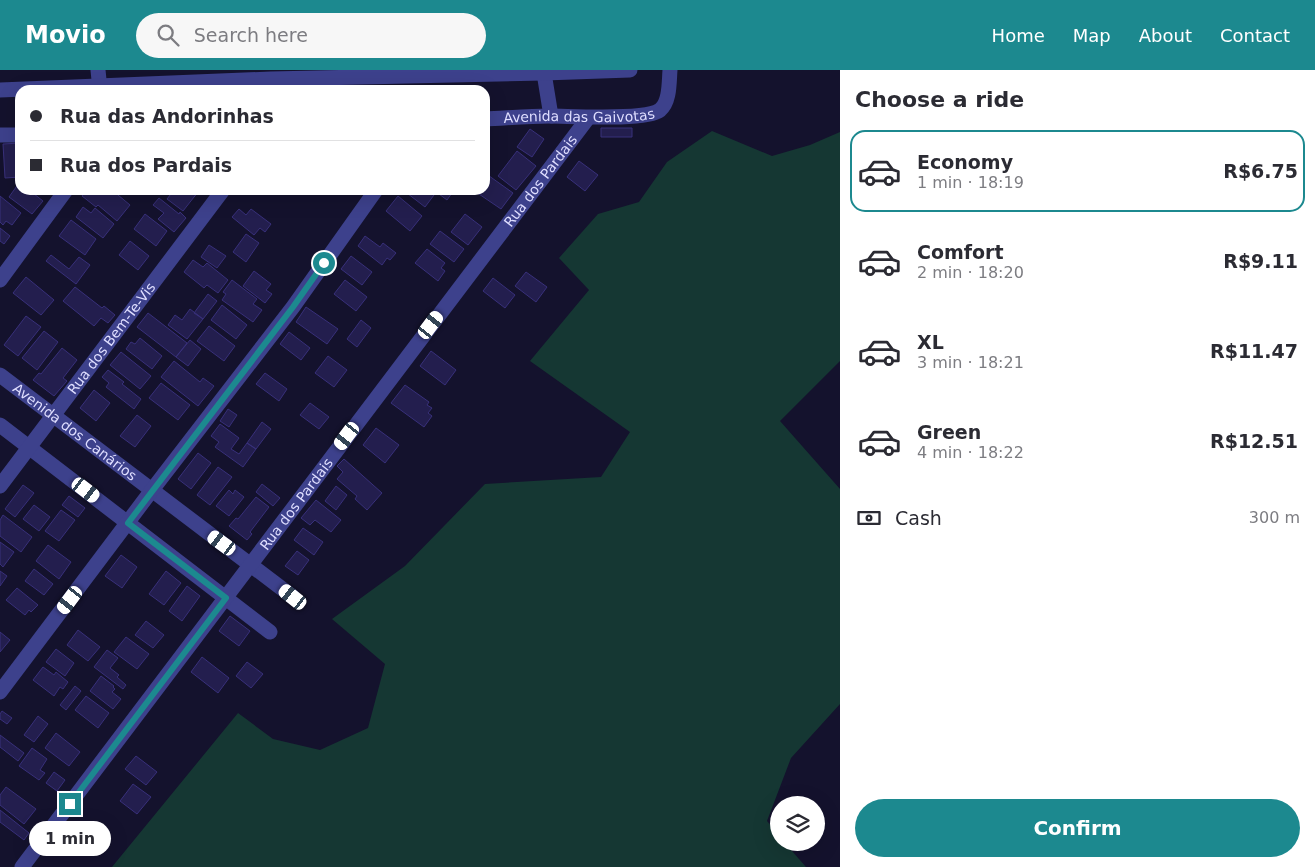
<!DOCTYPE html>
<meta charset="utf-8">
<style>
:root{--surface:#fff;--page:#f7f7f7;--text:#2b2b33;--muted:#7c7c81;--line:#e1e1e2;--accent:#1c898f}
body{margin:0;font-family:"DejaVu Sans",sans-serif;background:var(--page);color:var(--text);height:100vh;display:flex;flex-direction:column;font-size:19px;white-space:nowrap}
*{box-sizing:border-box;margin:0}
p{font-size:16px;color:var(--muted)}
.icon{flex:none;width:28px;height:28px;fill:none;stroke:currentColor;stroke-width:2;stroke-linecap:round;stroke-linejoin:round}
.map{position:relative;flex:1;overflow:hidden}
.side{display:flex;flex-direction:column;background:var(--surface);width:475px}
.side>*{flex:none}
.guide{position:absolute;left:15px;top:15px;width:475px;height:110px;border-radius:15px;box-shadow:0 5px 20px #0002;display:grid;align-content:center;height:110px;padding:0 15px;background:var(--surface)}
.tools{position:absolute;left:770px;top:726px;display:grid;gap:10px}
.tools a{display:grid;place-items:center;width:55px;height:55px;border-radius:50%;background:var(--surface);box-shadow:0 5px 20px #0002;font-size:25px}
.end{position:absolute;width:22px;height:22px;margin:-11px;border:6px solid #1c898f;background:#fff;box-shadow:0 0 0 2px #fff}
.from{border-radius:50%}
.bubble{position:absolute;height:35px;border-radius:18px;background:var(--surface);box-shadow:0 5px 20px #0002;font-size:16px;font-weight:800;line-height:35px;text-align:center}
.car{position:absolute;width:15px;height:30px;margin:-15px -8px;border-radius:6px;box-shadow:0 0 4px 1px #0007;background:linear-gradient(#fff 24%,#345 0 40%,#fff 0 76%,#345 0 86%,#fff 0)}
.guide b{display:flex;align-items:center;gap:18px;height:48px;font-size:19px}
.guide b+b{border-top:1px solid var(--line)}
.guide i{width:12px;height:12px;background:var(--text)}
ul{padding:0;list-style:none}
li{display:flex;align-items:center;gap:15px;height:82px;margin:0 10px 8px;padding:0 5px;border:2px solid transparent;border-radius:15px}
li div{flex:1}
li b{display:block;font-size:19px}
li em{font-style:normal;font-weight:800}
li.active{border-color:var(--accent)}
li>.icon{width:45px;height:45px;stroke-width:1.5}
h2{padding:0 15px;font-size:22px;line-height:60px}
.pay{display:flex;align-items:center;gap:12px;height:55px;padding:0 15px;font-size:19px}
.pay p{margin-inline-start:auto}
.button{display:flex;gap:10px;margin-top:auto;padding:10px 15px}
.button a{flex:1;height:58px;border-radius:30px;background:var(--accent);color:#fff;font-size:20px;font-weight:800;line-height:58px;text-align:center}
header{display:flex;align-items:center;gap:30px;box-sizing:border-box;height:70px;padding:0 25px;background:var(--accent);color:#fff}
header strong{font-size:24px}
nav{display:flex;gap:28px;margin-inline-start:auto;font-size:18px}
.search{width:350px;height:45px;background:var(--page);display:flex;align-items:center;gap:12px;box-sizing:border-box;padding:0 18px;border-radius:28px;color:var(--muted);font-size:19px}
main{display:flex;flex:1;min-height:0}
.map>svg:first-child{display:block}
</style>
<header>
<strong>Movio</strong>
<div class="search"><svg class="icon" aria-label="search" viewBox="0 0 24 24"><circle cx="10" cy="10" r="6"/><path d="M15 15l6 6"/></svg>Search here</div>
<nav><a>Home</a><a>Map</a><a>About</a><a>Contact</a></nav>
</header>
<main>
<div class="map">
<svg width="840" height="797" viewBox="0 0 840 797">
<rect width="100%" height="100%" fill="#14122d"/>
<path fill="#153733" d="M712 61 772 86 810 75 840 62V291L780 351 840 419V634L791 688 767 751 779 765V772L785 773 806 797H112L238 643 273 669 320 680 368 658 385 594 332 549 405 496 485 414 601 407 630 362 530 291 589 220 559 188 598 144 639 132 667 92Z"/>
<path fill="#231e4e" stroke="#38307a" d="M601 58H632V67H601Z
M530 59 544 69 532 87 517 77Z
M20 73V107L5 108 3 74Z
M517 81 536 96 516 120 498 106Z
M579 91 598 105 585 121 567 107Z
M485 103 513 123 501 139 473 120H485Z
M19 113 20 120H29L43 131 32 144 9 127Z
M87 120H112L130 135 117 151 98 135 96 137 82 126Z
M174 120H196L198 122 183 141 167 129Z
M403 120H427L434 125 425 137Z
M442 120H454L447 130 439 124Z
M0 126 21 143 12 155 6 151 3 155 0 152Z
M398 126 422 146 410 161 386 141Z
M159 128 179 144 180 142 186 148 174 162 158 149 164 143 153 135Z
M83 137 91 143 95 138 114 154 103 168 76 147Z
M239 139 246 145 251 139 271 154 265 162 260 158 254 165 232 147Z
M145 144 167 161 156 176 134 159Z
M465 144 482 157 468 175 451 162Z
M71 150 96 169 85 185 59 166Z
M0 158 10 166 4 174 0 171Z
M440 161 464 179 454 192 430 174Z
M246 164 259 173 246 192 233 182Z
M365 166 380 177 383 173 396 183 390 190 387 188 382 195 358 176Z
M130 171 149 186 138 200 119 185Z
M209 175 226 186 217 198 201 187Z
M427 179 445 193 441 198 445 201 438 211 415 193Z
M51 185 69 199 79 187 90 195 76 214 46 191Z
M351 186 372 202 362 215 341 199Z
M193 190 203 197 207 193 228 210 218 223 207 215 204 218 184 202Z
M254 201 271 214 266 220 272 224 265 233 243 216Z
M526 202 547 217 536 232 515 216Z
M26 207 54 230 41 245 13 223Z
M493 208 515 225 505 238 483 221Z
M232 210 257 229 253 234 262 240 253 252 222 230 226 224 223 222Z
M345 210 367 227 356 241 334 224Z
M75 217 102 238 104 236 115 245 108 253 101 248 94 256 63 231Z
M208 224 217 231 203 249 194 243Z
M222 235 247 255 236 269 211 250Z
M306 237 338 259 327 274 296 252Z
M190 239 203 249 187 269 168 255 175 245 182 250Z
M148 243 187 273 176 287 137 257Z
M26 246 41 257 18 286 4 275Z
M361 250 371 258 357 277 347 269Z
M209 256 235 276 224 291 197 271Z
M44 261 58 272 37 300 22 288Z
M289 262 310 278 301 290 280 274Z
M140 268 162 286 152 299 126 279 131 272 135 274Z
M190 270 201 279 188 296 176 287Z
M62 278 77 290 63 308 67 311 54 326 33 310 39 303 41 304Z
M431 281 456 300 445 315 420 296Z
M121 282 151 306 140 319 110 295Z
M328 286 347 300 334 317 315 303Z
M174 291 200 312 203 308 214 316 198 336 161 307Z
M108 300 124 312 122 314 141 329 134 339 106 317 109 313 102 307Z
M265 303 287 319 279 331 256 314Z
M161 313 190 335 178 350 149 328Z
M405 315 429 332 427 335 432 338 428 343 432 346 424 357 391 333Z
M94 320 110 333 96 351 80 338Z
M310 333 329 347 319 359 300 345Z
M228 339 237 345 229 357 220 351Z
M137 345 151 356 135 377 120 366Z
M262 352 271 359 256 379 247 373Z
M220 354 239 368 231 379 239 384 247 373 256 379 243 397 215 377 219 372 211 366Z
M376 358 399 375 385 393 363 375Z
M198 383 211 393 191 419 178 409Z
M344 389 382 423 367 440 355 429 357 426 337 409 343 402 337 396Z
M218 397 232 407 210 435 197 425Z
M262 414 280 428 273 436 256 422Z
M23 415 34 423 15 447 5 439Z
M336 416 347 425 336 440 325 431Z
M229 420 233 424 235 420 244 427 229 446 216 436Z
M69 426 85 438 78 447 62 435Z
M256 427 269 437 250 462 252 464 247 470 229 456 236 448 238 449Z
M316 430 341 450 331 462 315 450 310 455 301 448Z
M34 435 50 447 39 461 23 449Z
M61 440 75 450 59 471 45 461Z
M3 445 32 467 21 482 0 466V450Z
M303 458 323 472 314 485 294 470Z
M0 472 14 482 3 497 0 494Z
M48 475 71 492 59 509 36 491Z
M297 481 309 490 298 505 285 496Z
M121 485 137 497 122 518 105 506Z
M34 499 53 514 44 525 25 511Z
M0 501 7 506 0 516Z
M166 501 181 513 164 535 149 524Z
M187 516 200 526 182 551 169 541Z
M17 518 38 535 31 542 29 540 25 545 6 530Z
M230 546 250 561 239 576 219 561Z
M146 551 164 565 153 578 135 565Z
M78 560 100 577 88 591 67 575Z
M0 562 10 570 0 582Z
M126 567 149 584 137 599 114 582Z
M56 579 74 593 65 606 46 592Z
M107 580 118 588 110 598 119 605 117 607 126 615 123 619 94 597Z
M202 587 229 608 218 623 191 602Z
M247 592 263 604 251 618 236 606Z
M43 597 54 605 56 602 68 612 63 619 60 617 54 626 33 610Z
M101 606 114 616 113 617 115 619 112 622 121 629 113 639 90 621Z
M75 616 81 621 66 640 60 635Z
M86 626 109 643 98 658 75 640Z
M2 641 12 648 7 654 0 649V644Z
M38 646 48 654 34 672 24 665Z
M56 663 80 682 69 696 45 678Z
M0 665 24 683 18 691 0 677Z
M32 678 47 689 40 700 45 703 39 710 19 696Z
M136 686 157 702 146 715 125 699Z
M54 702 65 710 57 721 46 713Z
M133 714 151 727 137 744 120 731Z
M6 717 36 739 24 754 0 735V725Z
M0 740 29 763 24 770 0 752Z"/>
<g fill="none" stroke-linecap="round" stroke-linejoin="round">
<g stroke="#3d418c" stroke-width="15">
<path d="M98 0 100 20"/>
<path d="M546 0 544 3 551 46"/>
<path d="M0 20 271 9 544 3 630 0"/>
<path id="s1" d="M485 49C507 48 528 46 550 46 571 46 646 51 660 40 670 32 669 12 670 0"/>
<path d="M0 65H20"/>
<path d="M0 210 66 120"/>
<path id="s2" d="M0 305 293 527"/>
<path d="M0 355 270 562"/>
<path id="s3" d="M0 416 223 120"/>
<path d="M0 622 152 420 293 237 376 120"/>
<path id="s4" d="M22 797 588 48"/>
</g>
</g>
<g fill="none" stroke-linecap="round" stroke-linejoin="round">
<path stroke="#1c898f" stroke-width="6" d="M70 734 226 528 128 453 293 237 324 193"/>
</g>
<g text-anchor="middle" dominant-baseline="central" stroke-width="5" stroke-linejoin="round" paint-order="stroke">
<g font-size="14" fill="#dfdeff" stroke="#14122d">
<text stroke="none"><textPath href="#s1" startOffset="94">Avenida das Gaivotas</textPath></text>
<text stroke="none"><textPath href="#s4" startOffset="860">Rua dos Pardais</textPath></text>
<text stroke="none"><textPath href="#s3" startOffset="185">Rua dos Bem-Te-Vis</textPath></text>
<text stroke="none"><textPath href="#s2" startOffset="94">Avenida dos Canários</textPath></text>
<text stroke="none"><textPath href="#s4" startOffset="455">Rua dos Pardais</textPath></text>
</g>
</g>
</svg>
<div class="tools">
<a><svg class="icon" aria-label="layers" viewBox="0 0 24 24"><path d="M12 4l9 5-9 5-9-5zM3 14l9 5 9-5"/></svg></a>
</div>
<i class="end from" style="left:324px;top:193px"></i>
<i class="end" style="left:70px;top:734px"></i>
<div class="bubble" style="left:29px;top:751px;width:82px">1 min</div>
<i class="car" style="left:431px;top:255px;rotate:37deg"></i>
<i class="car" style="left:347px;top:366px;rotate:217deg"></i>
<i class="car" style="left:86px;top:420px;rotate:127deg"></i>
<i class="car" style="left:222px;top:473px;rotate:306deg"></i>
<i class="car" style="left:293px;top:527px;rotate:308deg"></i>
<i class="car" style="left:70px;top:530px;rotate:217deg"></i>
<div class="guide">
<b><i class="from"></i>Rua das Andorinhas</b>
<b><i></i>Rua dos Pardais</b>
</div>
</div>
<section class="side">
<h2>Choose a ride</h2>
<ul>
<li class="active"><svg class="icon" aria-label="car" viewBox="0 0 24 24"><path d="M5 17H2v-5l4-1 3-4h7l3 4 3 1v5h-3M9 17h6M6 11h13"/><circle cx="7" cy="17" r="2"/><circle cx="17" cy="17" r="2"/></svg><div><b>Economy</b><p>1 min · 18:19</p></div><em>R$6.75</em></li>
<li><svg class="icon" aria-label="car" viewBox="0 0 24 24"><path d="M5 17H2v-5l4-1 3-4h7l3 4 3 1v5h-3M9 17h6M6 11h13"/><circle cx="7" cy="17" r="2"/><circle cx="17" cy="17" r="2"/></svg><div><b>Comfort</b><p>2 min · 18:20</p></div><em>R$9.11</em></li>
<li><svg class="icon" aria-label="car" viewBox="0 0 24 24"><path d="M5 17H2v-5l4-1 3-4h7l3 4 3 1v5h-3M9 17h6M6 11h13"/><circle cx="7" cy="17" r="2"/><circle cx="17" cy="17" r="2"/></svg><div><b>XL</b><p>3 min · 18:21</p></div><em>R$11.47</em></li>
<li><svg class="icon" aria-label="car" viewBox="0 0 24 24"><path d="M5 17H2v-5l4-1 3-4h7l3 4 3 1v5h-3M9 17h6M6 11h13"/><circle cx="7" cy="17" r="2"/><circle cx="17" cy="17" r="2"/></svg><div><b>Green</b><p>4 min · 18:22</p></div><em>R$12.51</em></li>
</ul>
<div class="pay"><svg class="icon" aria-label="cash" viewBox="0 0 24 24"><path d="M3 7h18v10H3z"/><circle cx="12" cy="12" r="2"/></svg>Cash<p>300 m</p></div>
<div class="button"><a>Confirm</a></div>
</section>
</main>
